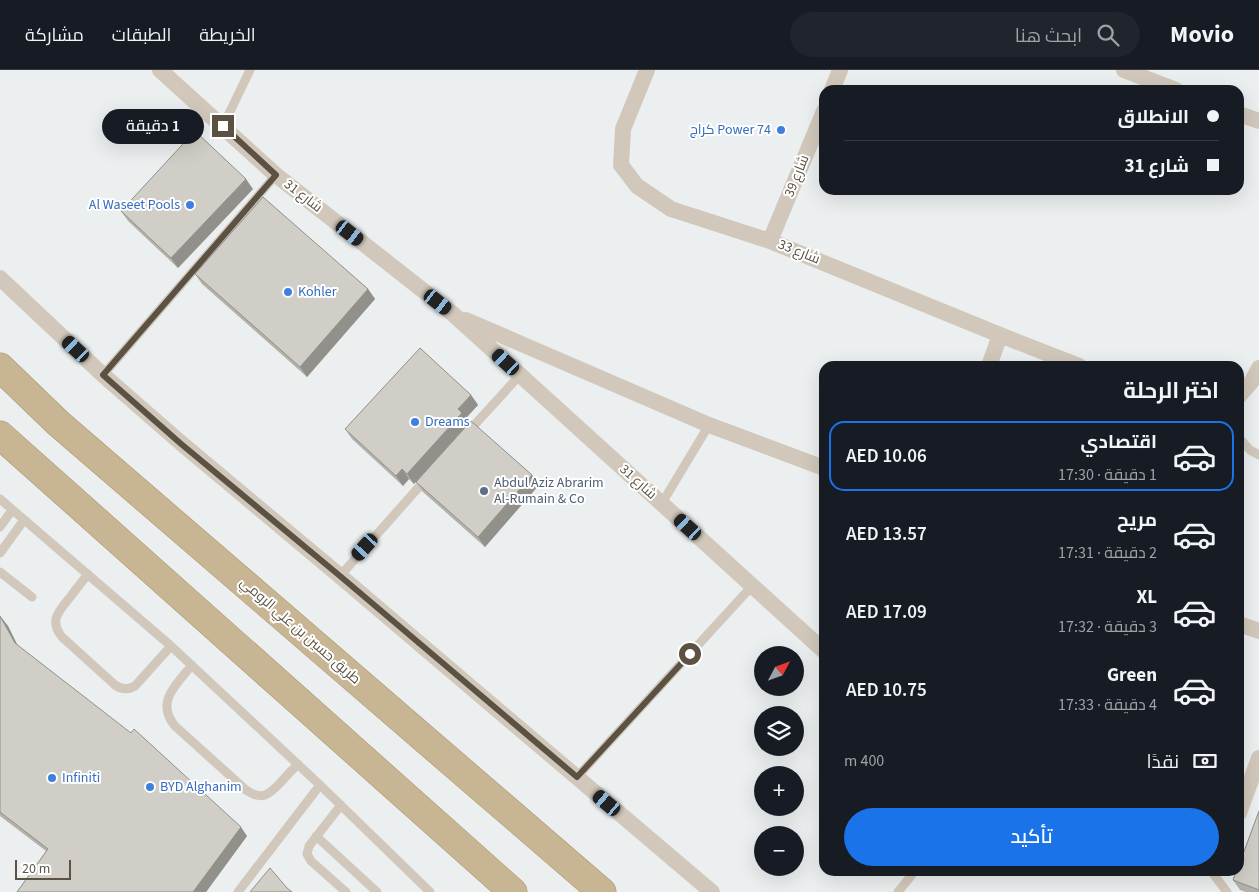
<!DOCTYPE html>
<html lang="ar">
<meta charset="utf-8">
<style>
:root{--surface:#171b24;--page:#20242c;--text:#f1f3f6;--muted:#9ea1a6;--line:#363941;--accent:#1a73e8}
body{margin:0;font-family:"Source Sans 3",Cairo,sans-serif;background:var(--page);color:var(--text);direction:rtl;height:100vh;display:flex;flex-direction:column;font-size:19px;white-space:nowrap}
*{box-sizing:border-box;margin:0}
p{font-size:16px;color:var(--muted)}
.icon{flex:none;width:28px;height:28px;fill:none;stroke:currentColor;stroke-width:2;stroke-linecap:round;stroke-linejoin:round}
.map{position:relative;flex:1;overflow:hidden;direction:ltr}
.sheet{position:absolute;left:819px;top:291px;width:425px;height:515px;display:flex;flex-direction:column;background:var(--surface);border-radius:15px;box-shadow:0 5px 20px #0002;direction:rtl}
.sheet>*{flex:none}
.hud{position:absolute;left:819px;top:15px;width:425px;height:110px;border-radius:15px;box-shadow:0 5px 20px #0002;direction:rtl;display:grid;align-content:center;height:110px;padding:0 25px;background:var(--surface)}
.needle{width:32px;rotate:49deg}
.controls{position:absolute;left:754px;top:576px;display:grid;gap:10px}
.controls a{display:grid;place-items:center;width:50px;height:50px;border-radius:50%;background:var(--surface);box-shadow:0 5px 20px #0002;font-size:25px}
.scale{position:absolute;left:15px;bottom:12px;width:56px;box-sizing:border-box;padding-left:5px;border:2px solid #5c5243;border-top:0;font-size:14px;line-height:18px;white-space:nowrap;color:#5c5243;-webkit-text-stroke:4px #fff;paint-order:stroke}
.end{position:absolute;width:22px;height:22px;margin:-11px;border:6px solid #5c5243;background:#fff;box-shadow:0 0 0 2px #fff}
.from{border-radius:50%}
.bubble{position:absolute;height:35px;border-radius:18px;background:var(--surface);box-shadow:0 5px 20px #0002;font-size:16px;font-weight:600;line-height:35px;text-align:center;direction:rtl}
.car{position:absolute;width:15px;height:30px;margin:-15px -8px;border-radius:6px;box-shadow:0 0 4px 1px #0007;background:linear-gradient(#222 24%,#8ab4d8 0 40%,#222 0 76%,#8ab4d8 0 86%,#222 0)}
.hud b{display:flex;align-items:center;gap:18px;height:48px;font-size:19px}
.hud b+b{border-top:1px solid var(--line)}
.hud i{width:12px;height:12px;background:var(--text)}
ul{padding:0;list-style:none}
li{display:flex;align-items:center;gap:15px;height:70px;margin:0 10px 8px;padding:0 15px;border:2px solid transparent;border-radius:15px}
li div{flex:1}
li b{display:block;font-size:19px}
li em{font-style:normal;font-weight:600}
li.on{border-color:var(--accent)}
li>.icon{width:45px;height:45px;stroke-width:1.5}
h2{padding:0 25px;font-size:22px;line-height:60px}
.pay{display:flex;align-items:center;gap:12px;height:55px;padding:0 25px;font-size:19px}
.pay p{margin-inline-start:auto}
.cta{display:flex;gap:10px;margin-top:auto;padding:10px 25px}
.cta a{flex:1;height:58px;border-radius:30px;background:var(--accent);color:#fff;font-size:20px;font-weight:600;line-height:58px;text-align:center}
header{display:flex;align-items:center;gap:30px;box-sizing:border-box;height:70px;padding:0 25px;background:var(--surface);border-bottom:1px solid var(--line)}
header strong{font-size:24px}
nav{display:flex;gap:28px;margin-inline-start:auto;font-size:18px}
.search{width:350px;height:45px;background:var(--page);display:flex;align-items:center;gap:12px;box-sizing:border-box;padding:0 18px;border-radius:28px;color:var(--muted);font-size:19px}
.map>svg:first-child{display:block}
</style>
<header>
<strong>Movio</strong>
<div class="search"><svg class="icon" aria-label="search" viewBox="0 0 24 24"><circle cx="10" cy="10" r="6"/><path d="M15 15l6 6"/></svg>ابحث هنا</div>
<nav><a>الخريطة</a><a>الطبقات</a><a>مشاركة</a></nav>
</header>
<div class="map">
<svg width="1259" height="822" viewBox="0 0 1259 822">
<rect width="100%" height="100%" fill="#eceff0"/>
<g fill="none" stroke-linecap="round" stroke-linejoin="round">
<g stroke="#ad956a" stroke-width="29">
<path id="trunk" d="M0 297 58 353 602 822
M0 365 513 822"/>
</g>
<path stroke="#d1c8bb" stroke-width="9" d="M223 56 250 0
M103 305 276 105
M468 362 520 305
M1239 368 1250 380 1259 385
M0 429 171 576 320 715 430 822
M662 433 709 355
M0 457 12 440
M0 483 24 450
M0 502 32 527
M88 504C82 512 76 519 71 526 60 540 48 550 62 567L115 615C122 620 128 620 135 616L171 576
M340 506 426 409
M192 595C176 615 155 632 175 656L246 720C262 731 269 725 281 712 286 706 292 700 298 694
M577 707 752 516
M341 735 309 776 307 784 311 791 346 822
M316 766 377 822
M1211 801 1227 822
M238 822 320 715
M898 822 915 801"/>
<path stroke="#d1c8bb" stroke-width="16" d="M160 0 276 105 453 244 824 581
M647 0 623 59 621 95 637 116 671 139 770 171 1000 265 1079 296
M1124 0 1176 20
M832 20 840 0
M1239 44 1259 51
M770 171 824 41
M0 208 103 305 181 373 340 506 712 822
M466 250 709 355 824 398
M989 296 1000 265
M1239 326 1252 311 1259 298
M1239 554 1259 561
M1239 743 1259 688"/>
<use href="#trunk" stroke="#c8b594" stroke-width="28"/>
</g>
<path fill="#b3b1aa" d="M253 119 178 198 128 151 121 141Z
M195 204 368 219 375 229 307 307 202 214Z
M471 325 478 335 466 348 469 353 414 414 409 409 403 416 352 369 345 359Z
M532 405 539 415 485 477 423 422 416 412Z
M0 546 8 556 17 575 247 766 206 822H17L46 781 0 746Z
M1259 741V822H1246L1240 820 1233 810Z"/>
<path fill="#92908b" d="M246 109 253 119 178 198 171 188Z
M368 219 375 229 307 307 300 297Z
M471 325 478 335 466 348 469 353 414 414 407 404 458 339Z
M402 399 409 409 403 416 396 406Z
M532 405 539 415 485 477 478 467Z
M1 547 8 556 21 582 15 573Z
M241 757 247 766 206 822H193Z"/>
<path fill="#d0cec6" stroke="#92908b" d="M195 61 246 109 171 188 121 141Z
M263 127 368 219 300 297 195 204Z
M420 278 471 325 458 339 462 343 407 404 402 399 396 406 345 359Z
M471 351 532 405 478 467 416 412Z
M0 546 15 573 131 663 134 659 241 757 193 822H17L48 779 0 742Z
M1259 741V820L1233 810 1236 801H1239V795Z
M270 798 287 818 292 822H250Z"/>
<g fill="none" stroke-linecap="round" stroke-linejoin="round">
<path stroke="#5c5243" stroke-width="6" d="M223 56 276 105 103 305 180 373 340 506 577 707 690 584"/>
</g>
<g fill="#3f7fe0" stroke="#fff" stroke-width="2">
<circle cx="781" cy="60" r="5"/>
<circle cx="190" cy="135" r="5"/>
<circle cx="288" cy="222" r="5"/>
<circle cx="415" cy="352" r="5"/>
<circle cx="52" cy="708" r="5"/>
<circle cx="150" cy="717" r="5"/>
</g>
<circle fill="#5c6f8a" stroke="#fff" stroke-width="2" cx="484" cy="421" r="5"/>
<g text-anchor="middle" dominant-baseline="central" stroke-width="4" stroke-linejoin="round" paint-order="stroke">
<g font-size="14" fill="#366cbe" stroke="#fff" text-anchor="start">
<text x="771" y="60" text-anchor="end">كراج Power 74</text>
<text x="180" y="135" text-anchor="end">Al Waseet Pools</text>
<text x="298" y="222">Kohler</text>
<text x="425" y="352">Dreams</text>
<text x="62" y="708">Infiniti</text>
<text x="160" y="717">BYD Alghanim</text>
</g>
<g font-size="14" fill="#5c5243" stroke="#fff">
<text transform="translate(797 106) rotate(-68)">شارع 39</text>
<text transform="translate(303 126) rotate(38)">شارع 31</text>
<text transform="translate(799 182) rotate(22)">شارع 33</text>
<text transform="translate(638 412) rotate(42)">شارع 31</text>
<text transform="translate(300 561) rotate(41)">طريق حسين بن علي الرومي</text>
</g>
<g font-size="14" fill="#4e5e75" stroke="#fff" text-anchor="start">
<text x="494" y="413">Abdul Aziz Abrarim<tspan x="494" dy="16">Al-Rumain &amp; Co</tspan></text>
</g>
</g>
</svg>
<div class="controls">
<a><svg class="needle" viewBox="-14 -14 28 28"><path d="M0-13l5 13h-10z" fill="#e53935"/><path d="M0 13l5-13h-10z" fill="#9ea1a6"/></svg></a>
<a><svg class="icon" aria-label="layers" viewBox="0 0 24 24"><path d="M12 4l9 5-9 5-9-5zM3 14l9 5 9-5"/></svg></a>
<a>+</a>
<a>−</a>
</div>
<div class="scale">20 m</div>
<i class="end from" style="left:690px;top:584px"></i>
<i class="end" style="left:223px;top:56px"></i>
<div class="bubble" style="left:102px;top:39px;width:102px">1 دقيقة</div>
<i class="car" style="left:350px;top:163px;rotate:128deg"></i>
<i class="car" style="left:438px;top:232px;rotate:128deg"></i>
<i class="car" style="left:76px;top:279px;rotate:313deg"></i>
<i class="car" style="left:506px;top:292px;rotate:312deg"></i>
<i class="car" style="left:688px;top:457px;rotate:312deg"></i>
<i class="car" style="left:365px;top:477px;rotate:222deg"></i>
<i class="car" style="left:607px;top:733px;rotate:310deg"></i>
<div class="hud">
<b><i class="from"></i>الانطلاق</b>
<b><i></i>شارع 31</b>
</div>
<section class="sheet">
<h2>اختر الرحلة</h2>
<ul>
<li class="on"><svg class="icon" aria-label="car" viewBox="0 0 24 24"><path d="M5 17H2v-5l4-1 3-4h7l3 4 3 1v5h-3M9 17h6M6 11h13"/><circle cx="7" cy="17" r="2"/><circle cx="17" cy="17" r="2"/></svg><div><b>اقتصادي</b><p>1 دقيقة · 17:30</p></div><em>AED 10.06</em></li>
<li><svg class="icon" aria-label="car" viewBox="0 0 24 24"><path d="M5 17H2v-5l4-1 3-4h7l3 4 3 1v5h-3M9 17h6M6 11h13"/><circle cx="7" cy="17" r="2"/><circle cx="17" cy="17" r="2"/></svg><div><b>مريح</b><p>2 دقيقة · 17:31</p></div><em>AED 13.57</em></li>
<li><svg class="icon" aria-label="car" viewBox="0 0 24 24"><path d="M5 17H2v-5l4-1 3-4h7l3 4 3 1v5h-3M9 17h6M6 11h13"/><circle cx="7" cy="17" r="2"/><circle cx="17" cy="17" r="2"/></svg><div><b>XL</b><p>3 دقيقة · 17:32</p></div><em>AED 17.09</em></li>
<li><svg class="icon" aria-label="car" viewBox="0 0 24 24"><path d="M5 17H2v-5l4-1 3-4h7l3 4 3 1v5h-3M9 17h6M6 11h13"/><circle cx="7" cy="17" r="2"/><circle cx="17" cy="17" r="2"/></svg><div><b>Green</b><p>4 دقيقة · 17:33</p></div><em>AED 10.75</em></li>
</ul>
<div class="pay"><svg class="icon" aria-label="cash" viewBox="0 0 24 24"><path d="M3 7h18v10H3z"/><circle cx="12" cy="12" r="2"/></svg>نقدًا<p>400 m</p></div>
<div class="cta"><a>تأكيد</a></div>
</section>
</div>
